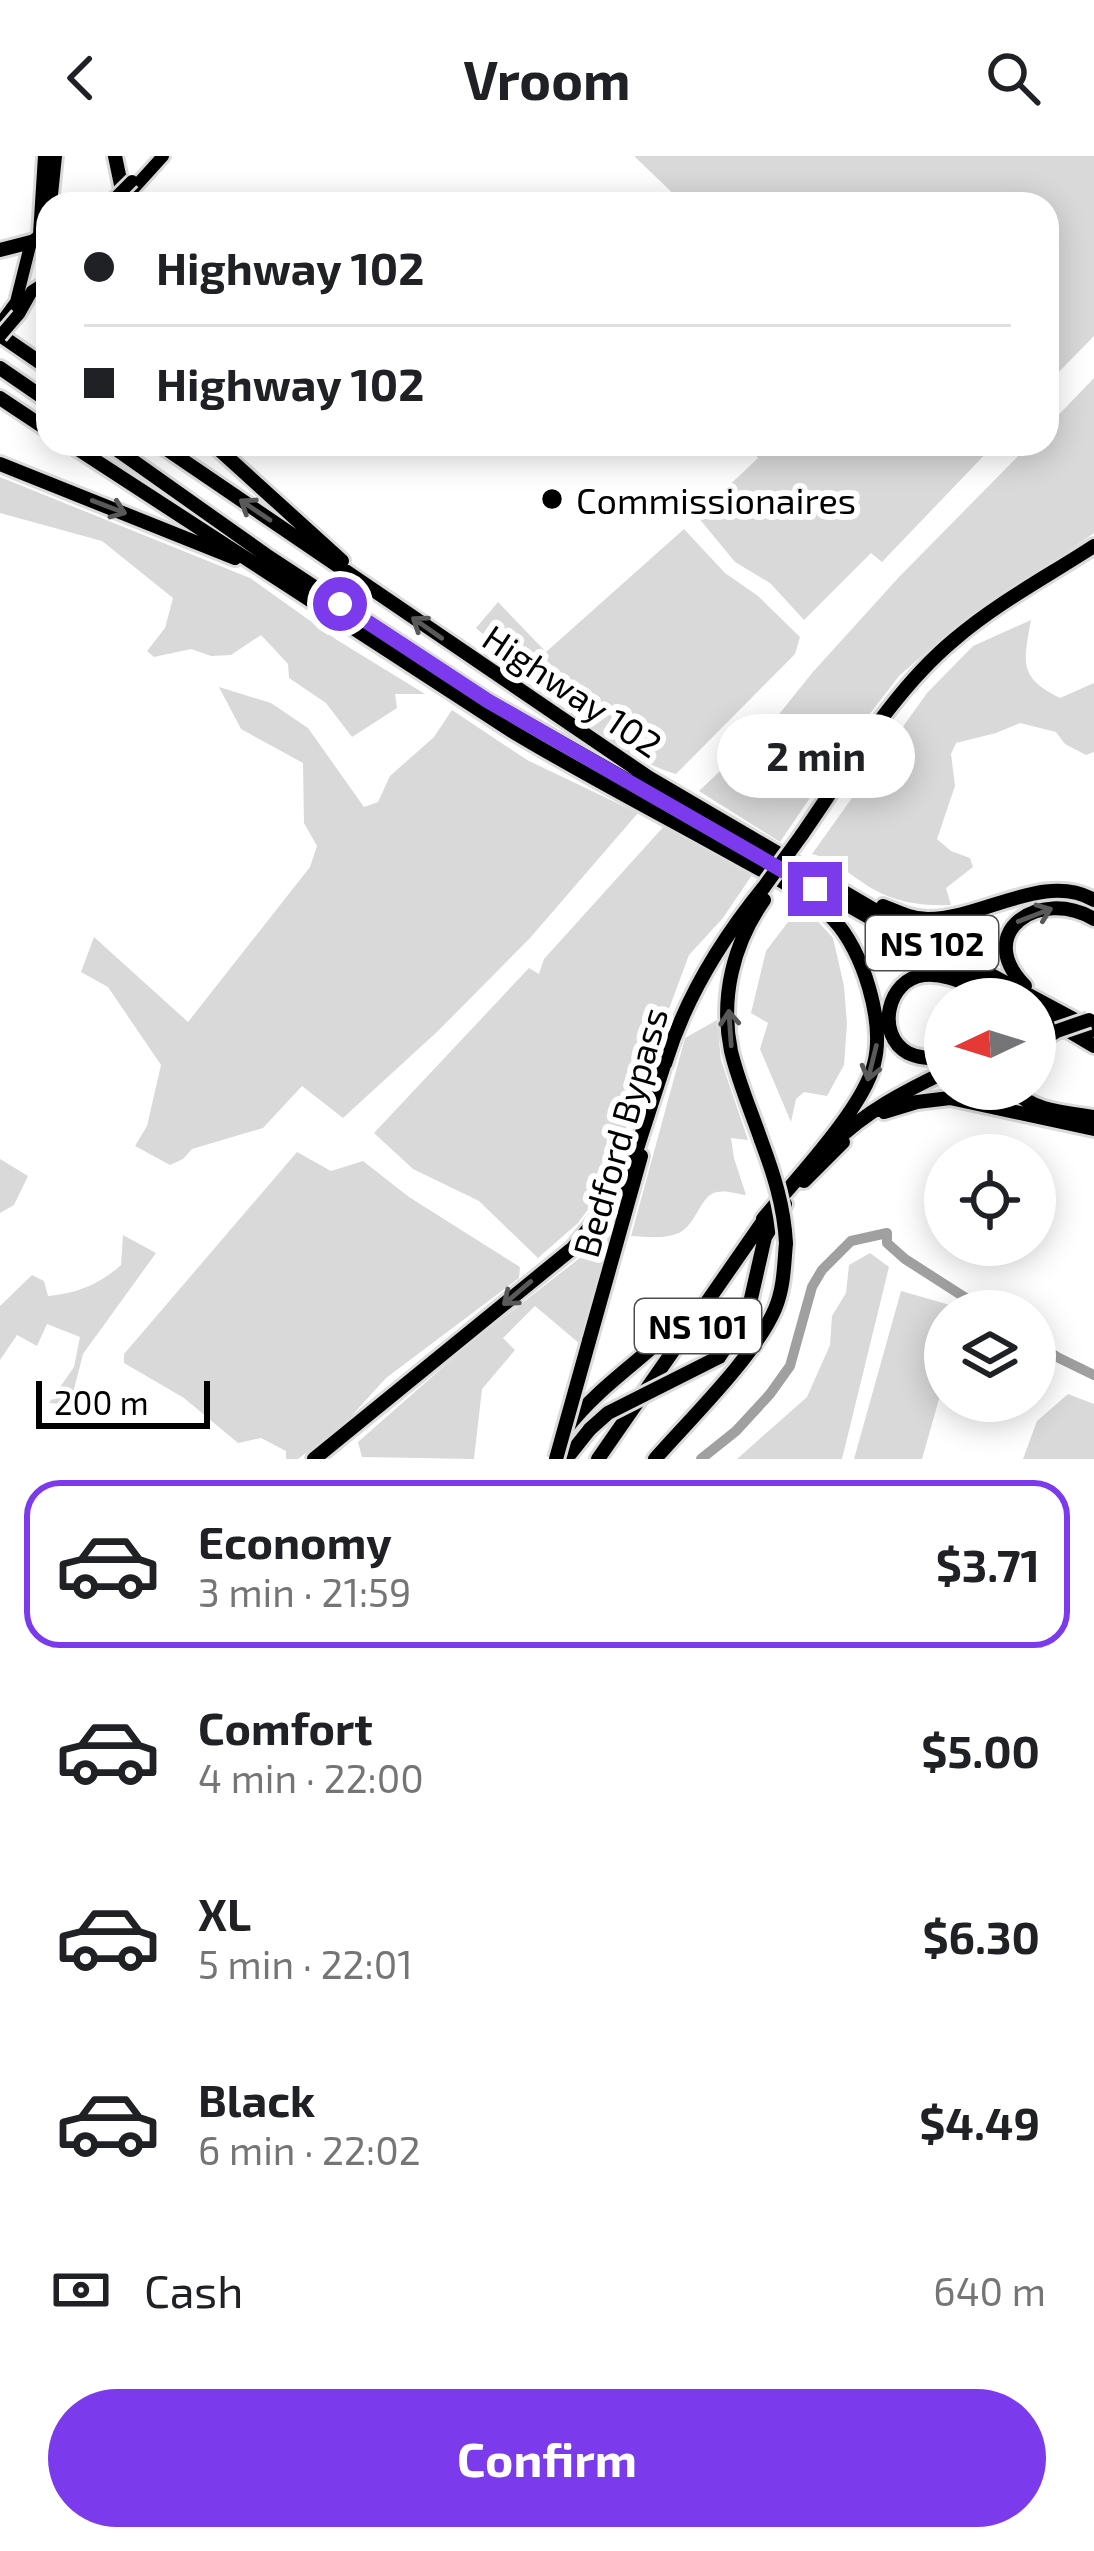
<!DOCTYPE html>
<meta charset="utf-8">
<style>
:root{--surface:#fff;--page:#f2f2f2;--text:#202124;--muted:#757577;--line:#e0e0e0;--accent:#7c3aed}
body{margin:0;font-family:"Exo 2",sans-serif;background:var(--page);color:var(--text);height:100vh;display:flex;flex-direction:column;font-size:45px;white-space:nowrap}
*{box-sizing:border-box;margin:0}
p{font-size:39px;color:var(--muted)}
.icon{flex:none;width:66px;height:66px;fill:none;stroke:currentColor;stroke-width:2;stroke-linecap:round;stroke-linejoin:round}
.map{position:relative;height:1303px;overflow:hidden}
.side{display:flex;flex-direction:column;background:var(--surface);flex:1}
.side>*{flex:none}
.guide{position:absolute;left:36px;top:36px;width:1023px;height:264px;border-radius:36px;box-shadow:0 6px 30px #0003;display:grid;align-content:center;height:264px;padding:0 48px;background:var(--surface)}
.needle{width:78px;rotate:266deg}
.controls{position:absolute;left:924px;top:822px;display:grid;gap:24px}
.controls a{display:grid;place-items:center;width:132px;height:132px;border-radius:50%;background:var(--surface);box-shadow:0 6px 30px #0003;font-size:60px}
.scale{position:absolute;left:36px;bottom:30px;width:174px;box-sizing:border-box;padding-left:12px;border:6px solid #000;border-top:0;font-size:33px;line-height:42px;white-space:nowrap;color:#000;-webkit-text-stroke:9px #fff;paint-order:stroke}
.end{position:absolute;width:54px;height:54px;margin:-27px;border:15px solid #7c3aed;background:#fff;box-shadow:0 0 0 6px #fff}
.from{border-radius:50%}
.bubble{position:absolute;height:84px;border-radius:42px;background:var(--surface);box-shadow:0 6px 30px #0003;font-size:39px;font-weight:700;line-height:84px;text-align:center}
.guide b{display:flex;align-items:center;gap:42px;height:114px;font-size:45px}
.guide b+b{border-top:3px solid var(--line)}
.guide i{width:30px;height:30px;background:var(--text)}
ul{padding:21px 0 0;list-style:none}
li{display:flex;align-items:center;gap:36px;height:168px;margin:0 24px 18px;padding:0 24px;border:6px solid transparent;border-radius:36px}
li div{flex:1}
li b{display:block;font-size:45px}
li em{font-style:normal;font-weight:700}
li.active{border-color:var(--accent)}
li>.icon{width:108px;height:108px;stroke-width:1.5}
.pay{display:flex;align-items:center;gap:30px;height:132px;padding:0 48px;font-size:45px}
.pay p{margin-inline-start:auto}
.primary-button{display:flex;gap:24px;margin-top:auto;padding:24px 48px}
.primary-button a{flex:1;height:138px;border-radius:72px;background:var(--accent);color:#fff;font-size:48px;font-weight:700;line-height:138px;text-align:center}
header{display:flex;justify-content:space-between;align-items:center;height:156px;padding:0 48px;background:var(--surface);font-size:54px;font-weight:700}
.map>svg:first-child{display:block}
</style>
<header><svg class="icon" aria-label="back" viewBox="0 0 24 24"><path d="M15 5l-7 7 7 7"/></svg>Vroom<svg class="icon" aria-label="search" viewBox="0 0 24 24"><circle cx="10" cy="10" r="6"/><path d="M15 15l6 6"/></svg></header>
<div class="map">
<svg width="1094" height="1303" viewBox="0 0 1094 1303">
<rect width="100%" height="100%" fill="#fff"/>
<path fill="#d9d9d9" d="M634 0H1094V180L1047 228V48H684Z
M1094 222V377L942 482 899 520 845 590 780 686 699 635 776 562 812 517 899 421 1030 288H1047V271Z
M746 288H995L882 406 871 397 804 464 770 427 735 406 697 360 758 302Z
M0 321 250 422 337 484 425 538H395L397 552 352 581 326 547 289 522 288 508 261 479 231 499 211 500 191 493 154 501 147 495 165 472 173 442 102 385 0 357Z
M684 373 725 417 758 440 800 481 795 498 676 618C614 602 525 515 476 472L498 446 546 496Z
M1031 464C1024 505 1017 521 1060 542L1094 527V596L1086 599 1065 588 1056 576 1020 567 996 577 956 587 951 598 955 630 937 683 951 695 970 702 973 711 946 732 951 749C923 750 897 747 873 733 852 721 836 704 812 698L927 537 973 490Z
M219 531 271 547 308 572 364 651 378 646 390 620 434 581 452 554 527 604 638 657 530 782 438 875 343 962 302 930 263 972 192 993 183 1003 170 1009 135 990 147 970 161 909 108 831 81 816 94 781 188 866 310 711 317 690 304 667 303 607 241 573Z
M666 668 754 716 723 762 689 799 628 963 617 1014 578 1067 538 1102 479 1045 413 1013 374 977 529 812 539 818 544 803Z
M794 758 813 760 833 782 844 830 847 868 844 909 827 940 804 936 796 943 791 966 760 893 768 867 751 857 766 795Z
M717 864 721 904 748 984 731 982 734 1002 746 1039C738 1038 726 1034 717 1036 701 1038 697 1068 679 1077 665 1083 646 1081 631 1080L685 882Z
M297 996 331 1015 363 1005 409 1041 520 1111 519 1122 386 1222 345 1267 298 1303H286V1295L261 1282 238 1287 184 1242 124 1207V1198Z
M0 1003 28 1020 14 1049 0 1057Z
M605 1069 611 1078 580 1188 535 1150 503 1182 515 1194 482 1233 474 1303 362 1301 358 1286 467 1190 581 1101Z
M123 1079 156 1097 83 1198 70 1249 49 1247 74 1211 80 1181 47 1168 37 1190 17 1179 0 1204V1150L32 1119 44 1125 48 1140C78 1137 98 1129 121 1109Z
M870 1097 889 1111 842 1303H737L807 1241 830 1189 832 1160 846 1137 849 1109Z
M901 1135 964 1153 945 1155V1222L922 1303H854Z
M1068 1238 1094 1248V1303H1023L1037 1265Z"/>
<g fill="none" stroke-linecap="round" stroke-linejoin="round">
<path stroke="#a0a0a0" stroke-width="10" d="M1035 1186 1057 1201 1094 1219
M701 1303 736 1275 770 1238 790 1210 812 1131 822 1114 851 1085 887 1077V1087L905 1103 986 1155"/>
<g stroke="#dbdbdb" stroke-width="18">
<path id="major" d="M134 32 163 0
M19 158 32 135 48 125
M0 168 16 146 31 86 40 79 48 77"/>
</g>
<g stroke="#dbdbdb" stroke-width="20">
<path id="highway" d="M115 0 125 48
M50 48 55 0
M40 79 45 0
M0 94 31 86
M0 179 48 212
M0 212 48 245
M0 242 48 274
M70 288 510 574C583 618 659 657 734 699 767 718 807 735 833 763 863 794 885 866 874 908 863 953 794 1025 763 1063
M109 288 266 399 488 545 1013 843
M159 288 648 621 924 783 1094 874
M213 288 342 405
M0 308 235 402
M801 680C848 613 891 536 955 483 997 447 1048 420 1094 390
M883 750C898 756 912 763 928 763 983 763 1045 715 1094 744
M1025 830C972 776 1040 731 1094 763
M1035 855 1094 890
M1035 888 1057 875
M945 902C932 902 920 903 908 897 875 879 887 823 924 819 944 817 962 826 979 833
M665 908C685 842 720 785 764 731
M1014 933C1029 955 1069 957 1094 961
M884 956 917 946 950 942 1094 973
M761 984C751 955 738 925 731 895 720 842 733 788 764 744
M834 987C865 956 905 935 945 916
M804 1025 843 986
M589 1185 641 1000
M719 1201 747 1160 765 1081 785 1048
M566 1273C600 1228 650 1199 689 1157
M314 1303 573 1092 610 1046 632 1008 666 903
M566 1303 590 1273
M598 1303 766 1061
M655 1303C690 1263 755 1200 775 1153 784 1132 784 1109 786 1087"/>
</g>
<use href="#major" stroke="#000" stroke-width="12"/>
<use href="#highway" stroke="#000" stroke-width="14"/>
<g stroke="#dbdbdb" stroke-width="18" stroke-linecap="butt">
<path id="major-bridge" d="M112 45 132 25
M0 180 18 159"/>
</g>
<g stroke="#dbdbdb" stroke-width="20" stroke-linecap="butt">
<path id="highway-bridge" d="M764 731 801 680
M1057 875 1089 864
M761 984C774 1019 784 1050 786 1087
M590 1273 608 1257 719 1201
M556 1303 589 1185"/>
</g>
<use href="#major-bridge" stroke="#000" stroke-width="12"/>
<use href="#highway-bridge" stroke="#000" stroke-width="14"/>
</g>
<defs><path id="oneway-shaft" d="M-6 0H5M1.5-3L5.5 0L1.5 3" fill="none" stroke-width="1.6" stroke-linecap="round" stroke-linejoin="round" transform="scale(3)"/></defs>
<g stroke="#595959">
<use href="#oneway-shaft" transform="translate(109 351) rotate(21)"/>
<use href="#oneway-shaft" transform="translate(255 354) rotate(-146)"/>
<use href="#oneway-shaft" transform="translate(427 472) rotate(-145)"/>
<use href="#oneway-shaft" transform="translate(1035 759) rotate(-21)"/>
<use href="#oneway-shaft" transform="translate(730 872) rotate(-94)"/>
<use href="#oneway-shaft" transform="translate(872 907) rotate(104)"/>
<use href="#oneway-shaft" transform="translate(517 1137) rotate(140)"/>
</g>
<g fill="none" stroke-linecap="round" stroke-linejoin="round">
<path stroke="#7c3aed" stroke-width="15" d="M340 448 488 545 815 733"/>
</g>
<circle fill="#000" stroke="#fff" stroke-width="4.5" cx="552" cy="343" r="12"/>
<g text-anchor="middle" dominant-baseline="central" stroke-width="12" stroke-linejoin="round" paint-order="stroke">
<g fill="#fff" stroke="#4c4c4c" stroke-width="3">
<rect x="866" y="760" width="132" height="54" rx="9"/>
<rect x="635" y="1143" width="126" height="54" rx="9"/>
</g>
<g font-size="33" font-weight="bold" fill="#000">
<text x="932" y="787">NS 102</text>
<text x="698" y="1170">NS 101</text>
</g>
<g font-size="36" fill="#000" stroke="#fff" text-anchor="start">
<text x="576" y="343">Commissionaires</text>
</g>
<g font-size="36" fill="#000" stroke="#fff">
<text transform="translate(573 534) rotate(34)">Highway 102</text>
<text transform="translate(619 976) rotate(-74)">Bedford Bypass</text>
</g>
</g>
</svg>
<div class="controls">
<a><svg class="needle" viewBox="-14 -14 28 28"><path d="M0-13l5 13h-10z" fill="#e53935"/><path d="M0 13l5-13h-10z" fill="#757577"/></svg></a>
<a><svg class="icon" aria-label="locate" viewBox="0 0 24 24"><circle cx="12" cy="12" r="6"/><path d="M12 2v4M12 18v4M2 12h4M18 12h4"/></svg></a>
<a><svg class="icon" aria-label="layers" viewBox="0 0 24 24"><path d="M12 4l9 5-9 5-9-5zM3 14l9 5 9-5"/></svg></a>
</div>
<div class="scale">200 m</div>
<i class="end from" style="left:340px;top:448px"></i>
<i class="end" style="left:815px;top:733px"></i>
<div class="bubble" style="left:717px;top:558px;width:198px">2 min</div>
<div class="guide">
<b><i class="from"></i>Highway 102</b>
<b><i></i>Highway 102</b>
</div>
</div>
<section class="side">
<ul>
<li class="active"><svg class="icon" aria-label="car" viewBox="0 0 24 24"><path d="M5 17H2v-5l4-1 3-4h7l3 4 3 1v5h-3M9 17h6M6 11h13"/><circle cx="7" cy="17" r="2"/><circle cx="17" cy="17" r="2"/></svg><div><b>Economy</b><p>3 min · 21:59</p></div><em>$3.71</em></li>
<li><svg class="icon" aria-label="car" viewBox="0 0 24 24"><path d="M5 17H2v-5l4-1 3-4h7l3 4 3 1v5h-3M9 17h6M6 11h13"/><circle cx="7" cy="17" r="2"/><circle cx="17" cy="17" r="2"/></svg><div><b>Comfort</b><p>4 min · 22:00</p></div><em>$5.00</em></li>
<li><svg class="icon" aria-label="car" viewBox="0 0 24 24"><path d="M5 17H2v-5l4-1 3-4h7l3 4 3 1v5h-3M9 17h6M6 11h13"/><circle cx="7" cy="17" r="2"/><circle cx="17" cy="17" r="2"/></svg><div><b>XL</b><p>5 min · 22:01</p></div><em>$6.30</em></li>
<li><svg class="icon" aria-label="car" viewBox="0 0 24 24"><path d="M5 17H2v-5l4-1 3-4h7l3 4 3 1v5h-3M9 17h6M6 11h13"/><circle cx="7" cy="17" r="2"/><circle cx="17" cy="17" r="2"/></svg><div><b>Black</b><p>6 min · 22:02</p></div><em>$4.49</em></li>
</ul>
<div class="pay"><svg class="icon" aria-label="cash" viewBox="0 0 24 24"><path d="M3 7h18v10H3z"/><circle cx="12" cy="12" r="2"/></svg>Cash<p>640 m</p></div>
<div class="primary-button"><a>Confirm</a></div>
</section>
